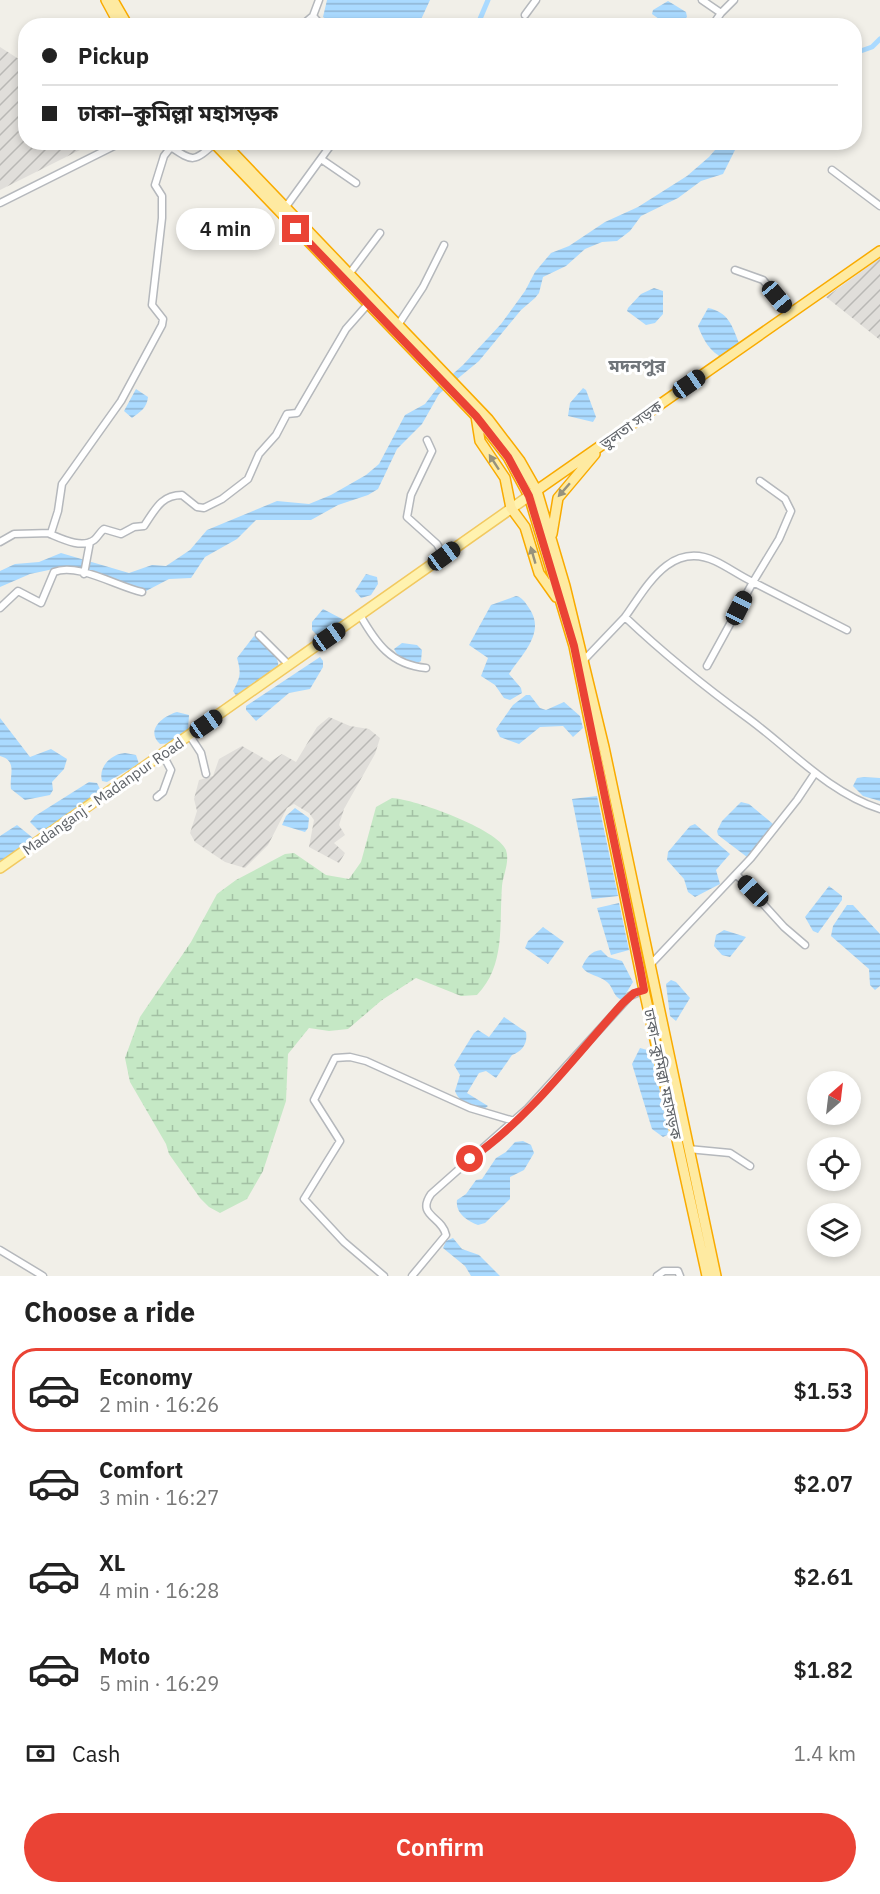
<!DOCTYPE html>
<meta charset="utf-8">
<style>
:root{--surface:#fff;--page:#f2f2f2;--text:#222;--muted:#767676;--line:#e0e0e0;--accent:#ea4335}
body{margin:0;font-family:"IBM Plex Sans","Noto Sans Bengali",sans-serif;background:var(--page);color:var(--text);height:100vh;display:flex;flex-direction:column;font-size:22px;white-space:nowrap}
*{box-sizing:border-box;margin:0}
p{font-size:20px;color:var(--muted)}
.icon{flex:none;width:33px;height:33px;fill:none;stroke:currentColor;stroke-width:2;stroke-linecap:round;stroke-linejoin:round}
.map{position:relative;height:1276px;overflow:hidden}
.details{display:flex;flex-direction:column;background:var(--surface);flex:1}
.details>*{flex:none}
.banner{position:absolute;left:18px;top:18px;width:844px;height:132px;border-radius:24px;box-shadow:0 3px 9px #0003;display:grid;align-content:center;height:132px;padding:0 24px;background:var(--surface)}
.needle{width:39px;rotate:28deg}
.buttons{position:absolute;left:807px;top:1071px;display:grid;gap:12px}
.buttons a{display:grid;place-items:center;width:54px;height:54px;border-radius:50%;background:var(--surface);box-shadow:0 3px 9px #0003;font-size:30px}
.end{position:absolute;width:27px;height:27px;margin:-14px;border:8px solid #ea4335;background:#fff;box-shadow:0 0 0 3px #fff}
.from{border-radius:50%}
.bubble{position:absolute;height:42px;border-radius:21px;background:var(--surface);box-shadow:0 3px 9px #0003;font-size:20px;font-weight:600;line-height:42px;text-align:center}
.car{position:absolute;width:18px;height:36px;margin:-18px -9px;border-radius:8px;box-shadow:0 0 4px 2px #0007;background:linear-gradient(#222 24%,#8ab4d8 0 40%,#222 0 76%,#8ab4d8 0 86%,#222 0)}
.banner b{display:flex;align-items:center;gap:21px;height:57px;font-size:22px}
.banner b+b{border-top:2px solid var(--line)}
.banner i{width:15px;height:15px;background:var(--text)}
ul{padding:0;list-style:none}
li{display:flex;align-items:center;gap:18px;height:84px;margin:0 12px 9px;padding:0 12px;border:3px solid transparent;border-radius:24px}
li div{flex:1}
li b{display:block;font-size:22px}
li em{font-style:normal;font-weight:600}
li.on{border-color:var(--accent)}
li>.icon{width:54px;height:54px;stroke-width:1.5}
h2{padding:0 24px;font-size:27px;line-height:72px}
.pay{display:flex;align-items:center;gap:15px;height:66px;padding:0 24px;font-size:22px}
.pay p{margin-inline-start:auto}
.button{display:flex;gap:12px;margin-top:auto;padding:12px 24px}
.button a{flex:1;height:69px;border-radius:36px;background:var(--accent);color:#fff;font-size:24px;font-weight:600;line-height:69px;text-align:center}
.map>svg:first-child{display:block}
</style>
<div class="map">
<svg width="880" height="1276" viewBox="0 0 880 1276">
<defs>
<pattern id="industrial-furrows" width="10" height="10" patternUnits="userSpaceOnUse" patternTransform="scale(1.5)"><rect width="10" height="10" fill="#e0deda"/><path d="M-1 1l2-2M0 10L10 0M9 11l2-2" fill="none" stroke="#b9b8b5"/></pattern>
<pattern id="wetland-marsh" width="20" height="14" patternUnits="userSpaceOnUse" patternTransform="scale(1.5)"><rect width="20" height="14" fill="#c5e8c5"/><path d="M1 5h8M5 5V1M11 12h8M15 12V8" fill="none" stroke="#a3c0a4"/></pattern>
<pattern id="water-rules" width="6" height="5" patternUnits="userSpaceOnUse" patternTransform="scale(1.5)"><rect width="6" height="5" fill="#aadaff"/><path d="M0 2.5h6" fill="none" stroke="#8eb4d2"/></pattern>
</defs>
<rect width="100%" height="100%" fill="#f1efe8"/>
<path fill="url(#industrial-furrows)" d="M0 47 25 63 26 142 94 143 0 190Z
M880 258V340L826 297Z
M329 717 350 726 369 729 380 738 375 754 344 809 339 825 345 835 334 843 345 853 339 863 309 847 314 820 309 813 294 804 287 808 268 845 245 868 225 862 195 842 190 833 197 811 194 799 199 780 213 776 219 759 242 746 270 762 282 754 296 762 317 727Z"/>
<path fill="url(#wetland-marsh)" d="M392 798C414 799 498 829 506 850 510 862 503 875 502 886 499 925 506 965 477 995L461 996 416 978 382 1000 348 1029 329 1031 309 1028 288 1054 286 1101 263 1171 247 1199 220 1213 209 1207 200 1198 169 1154 166 1144 130 1082 125 1058 140 1017 191 942 217 894 236 880 285 854 294 853 326 875 349 879 361 862 376 807Z"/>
<path fill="url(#water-rules)" d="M327 0H430L418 26 335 25 323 17Z
M668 1 686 12 687 17 679 25H659V19L652 14 653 10Z
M721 143H731L737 146 723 174 701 181 678 198 641 216 630 231 617 241 602 242 585 249 566 266 543 277 539 293 535 298 521 310 479 361 439 394 422 424 397 449 378 489 368 495 338 505 311 520H256L237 539 205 557 191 578 169 579 146 591 98 573 63 567 30 574 0 587V571L15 564 39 562 61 553 129 573 152 565 166 566 190 550 207 530 277 501 309 504 331 495 366 475 379 464 405 415 425 404 438 387 463 365 501 324 525 291 535 272 551 253 569 246 605 222 638 207 687 176 709 157Z
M654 288 663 291V314L655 323 646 325 627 311 628 308 641 294Z
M708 308C728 312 732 325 739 343L738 347 724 358C710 353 703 339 698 326Z
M583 388 586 390 596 417 593 422 568 416 570 403Z
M136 389 148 397C147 408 140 412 132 418L124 411Z
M366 574 377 577 378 584 371 595 361 598 355 591Z
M516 596C522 597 525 602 529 608 546 632 523 653 509 674L521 688 522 693 510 700 504 698 495 685 481 676 488 658 469 645 491 605Z
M323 609 344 620 319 637 312 630V622Z
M254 636C265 641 281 656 278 669L237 697 233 691C241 677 241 672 237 658Z
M402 643 417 645 422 650 421 661 414 665 400 659 394 649Z
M320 657 323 661V667L310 689 289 693 256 721 246 710V706Z
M526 695H530L540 708 546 710 564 702 580 716 583 728 573 737 563 726 540 727 519 744 500 737 496 729 513 705Z
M177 712 189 715 188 730 173 743 160 744C145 730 163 716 177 712Z
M0 718 30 757 51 749 67 759 64 769 52 782 53 790 50 795 25 800 11 789C9 775 18 761 0 756Z
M125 753 136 755 139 764 107 782 102 781C98 767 111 754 125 753Z
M864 777 880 778V801L863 796 853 786 857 778Z
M89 782 97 783 102 793 42 834 30 822 35 816Z
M597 796 618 896 592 899 572 799Z
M741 802 749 804 773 824 747 857 718 835 717 831 722 821Z
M295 808 309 818 308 828 305 832 282 825 286 816Z
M695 824 730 854 716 870 720 884 695 897 688 892 684 879 667 860 668 852 690 826Z
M17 825 33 838V843L0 867V836Z
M829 886 842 896V900L818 933 813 931 805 917Z
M619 903 629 950 611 955 597 908Z
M847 905H853L880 934V986L875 990 870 985 869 969 831 936 833 926Z
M543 927 564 942 548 964 525 948 528 941Z
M724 930 746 937 730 957 722 955 714 946 716 935Z
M601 950 608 957 622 961 633 982 622 1000C613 997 614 988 607 982 599 975 588 976 582 967 586 958 591 951 601 950Z
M671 980 676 982 690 998 676 1021 670 1016 666 984Z
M504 1017 526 1032C528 1044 522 1051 512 1055L496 1078 486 1071 479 1073 467 1093 488 1106 484 1109C471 1106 460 1104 455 1091L460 1075 454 1065 474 1033 478 1030 489 1037Z
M640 1048 651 1051 669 1134 663 1137 652 1129 632 1064Z
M523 1141 531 1145 534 1153 524 1170 510 1177V1199L485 1223 478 1225C467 1221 455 1213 457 1200L466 1194 476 1180 482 1179 496 1158 506 1152 515 1142Z
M453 1238 462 1249 479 1255 500 1276H471L465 1266 443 1248 446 1241Z"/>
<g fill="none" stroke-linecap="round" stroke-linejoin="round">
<path stroke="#aadaff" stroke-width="5" d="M477 26 488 0
M855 53 872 47 880 39"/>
<g stroke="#b5b8bc" stroke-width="9">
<path id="minor" d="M319 0 313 16 322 26
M702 0 721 13 712 26
M721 13 734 0
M525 15 536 0
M301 26 313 16
M321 159 356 183
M832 170 880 206
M0 203 122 142
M285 208 333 142
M735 270 763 280 791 313
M350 273 380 233
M398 325 423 287 444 245
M427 440 432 451 411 495 407 517 437 544 444 556
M50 534C62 539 82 549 94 540 97 538 100 532 104 529L121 534 134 527 144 526C155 510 161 495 182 495L197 507 204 508 222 499 248 479 259 454 276 435 287 414 297 413 346 329 368 304
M0 542 14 534 51 533 58 511 62 484 121 401 162 325 163 319 152 305 162 218V196L155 185 164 156 171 147C193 162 194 162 214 144
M84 574 90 542
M0 608 18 591 41 603 54 572C77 562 118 587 142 592
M360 615C376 643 391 665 426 668
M625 617C646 588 670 540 715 561 728 567 740 576 753 582L779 539 791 511 785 499 760 481
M259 635 289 665
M583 661 625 617C664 654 705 687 749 719 791 750 828 792 880 809
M707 666 753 582 847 630
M190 736 201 753 206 774
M157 797 163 792 171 770 163 755
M736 874 784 927 805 945
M650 965 751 858 797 800 815 773
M688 1149 730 1153 750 1166
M0 1250 43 1276
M384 1276 344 1242 304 1199 340 1141 314 1100 335 1058 350 1057 366 1061 470 1108 514 1121
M412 1276 446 1235C442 1216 416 1216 431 1194L528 1108 630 996 644 990
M657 1276 664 1271H678L680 1276"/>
</g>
<g stroke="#f2c960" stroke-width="12">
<path id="primary" d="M0 868 529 496"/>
</g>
<g stroke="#f9ab00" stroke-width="12">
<path id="trunk" d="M106 0 120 26
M113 0 128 26
M213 142 476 416 508 457 529 496 574 646 644 990 707 1276
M223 142 488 419 520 461 537 491 565 586 604 747 716 1276
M476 416 480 441 505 478 511 508 525 527 539 573 556 597
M533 493 880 251
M552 534 558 498 595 454"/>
</g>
<use href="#minor" stroke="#fff" stroke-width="6"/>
<use href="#primary" stroke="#fff2af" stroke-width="9"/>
<use href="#trunk" stroke="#feeaa1" stroke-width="9"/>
</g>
<defs><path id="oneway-solid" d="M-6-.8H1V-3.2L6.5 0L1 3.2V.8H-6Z" transform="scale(1.5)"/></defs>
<g fill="#97927c">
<use href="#oneway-solid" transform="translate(494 462) rotate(-123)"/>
<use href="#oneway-solid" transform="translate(564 490) rotate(131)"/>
<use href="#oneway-solid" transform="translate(533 555) rotate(-106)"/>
</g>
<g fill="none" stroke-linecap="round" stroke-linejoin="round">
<path stroke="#ea4335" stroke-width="8" d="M296 229 476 416 508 457 529 496 574 646 640 968 644 990 634 993 623 1003C575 1056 529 1119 470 1159"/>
</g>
<g text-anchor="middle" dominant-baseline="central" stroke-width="6" stroke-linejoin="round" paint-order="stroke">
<g font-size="15" fill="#5f6368" stroke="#fff">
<text transform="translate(631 425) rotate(-35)">ভুলতা সড়ক</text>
<text transform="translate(103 796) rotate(-35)">Madanganj - Madanpur Road</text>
<text transform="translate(663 1074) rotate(78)">ঢাকা–কুমিল্লা মহাসড়ক</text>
</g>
<g font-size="18" font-weight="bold" fill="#70757a" stroke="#fff">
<text x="637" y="365">মদনপুর</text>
</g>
</g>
</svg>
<div class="buttons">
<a><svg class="needle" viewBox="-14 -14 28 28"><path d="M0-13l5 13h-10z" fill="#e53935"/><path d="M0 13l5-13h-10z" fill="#767676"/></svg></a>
<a><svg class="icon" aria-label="locate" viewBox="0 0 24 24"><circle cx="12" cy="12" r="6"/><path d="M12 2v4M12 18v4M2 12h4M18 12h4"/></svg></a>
<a><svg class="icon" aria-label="layers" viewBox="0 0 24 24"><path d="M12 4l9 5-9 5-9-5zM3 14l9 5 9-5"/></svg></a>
</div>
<i class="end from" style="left:470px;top:1159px"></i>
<i class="end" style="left:296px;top:229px"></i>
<div class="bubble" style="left:176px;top:208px;width:99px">4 min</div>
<i class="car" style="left:777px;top:297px;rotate:140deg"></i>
<i class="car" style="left:689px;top:384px;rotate:55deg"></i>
<i class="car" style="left:444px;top:556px;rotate:54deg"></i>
<i class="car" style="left:739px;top:608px;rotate:27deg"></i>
<i class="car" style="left:329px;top:637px;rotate:55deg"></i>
<i class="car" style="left:206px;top:724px;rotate:55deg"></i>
<i class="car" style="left:753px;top:891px;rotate:316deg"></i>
<div class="banner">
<b><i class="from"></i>Pickup</b>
<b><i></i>ঢাকা–কুমিল্লা মহাসড়ক</b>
</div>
</div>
<section class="details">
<h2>Choose a ride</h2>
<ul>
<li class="on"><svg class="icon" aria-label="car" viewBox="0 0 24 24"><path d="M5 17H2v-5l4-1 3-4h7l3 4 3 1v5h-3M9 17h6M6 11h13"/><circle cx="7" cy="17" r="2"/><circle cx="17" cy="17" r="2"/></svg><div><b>Economy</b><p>2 min · 16:26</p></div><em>$1.53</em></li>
<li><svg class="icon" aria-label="car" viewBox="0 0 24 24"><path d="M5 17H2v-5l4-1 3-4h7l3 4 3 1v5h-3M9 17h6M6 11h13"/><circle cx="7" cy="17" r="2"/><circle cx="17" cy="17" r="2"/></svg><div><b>Comfort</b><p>3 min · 16:27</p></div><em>$2.07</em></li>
<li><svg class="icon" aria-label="car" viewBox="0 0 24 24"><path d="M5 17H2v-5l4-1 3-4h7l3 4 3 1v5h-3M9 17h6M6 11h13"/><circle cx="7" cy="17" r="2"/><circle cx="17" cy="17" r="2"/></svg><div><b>XL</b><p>4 min · 16:28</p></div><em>$2.61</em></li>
<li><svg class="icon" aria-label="car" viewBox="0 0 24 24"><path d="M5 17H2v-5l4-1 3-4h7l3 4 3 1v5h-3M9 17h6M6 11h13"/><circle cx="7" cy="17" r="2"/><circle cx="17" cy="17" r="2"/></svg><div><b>Moto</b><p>5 min · 16:29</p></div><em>$1.82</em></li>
</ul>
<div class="pay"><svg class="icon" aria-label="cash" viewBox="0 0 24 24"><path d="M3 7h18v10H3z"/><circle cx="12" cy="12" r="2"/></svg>Cash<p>1.4 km</p></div>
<div class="button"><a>Confirm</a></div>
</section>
